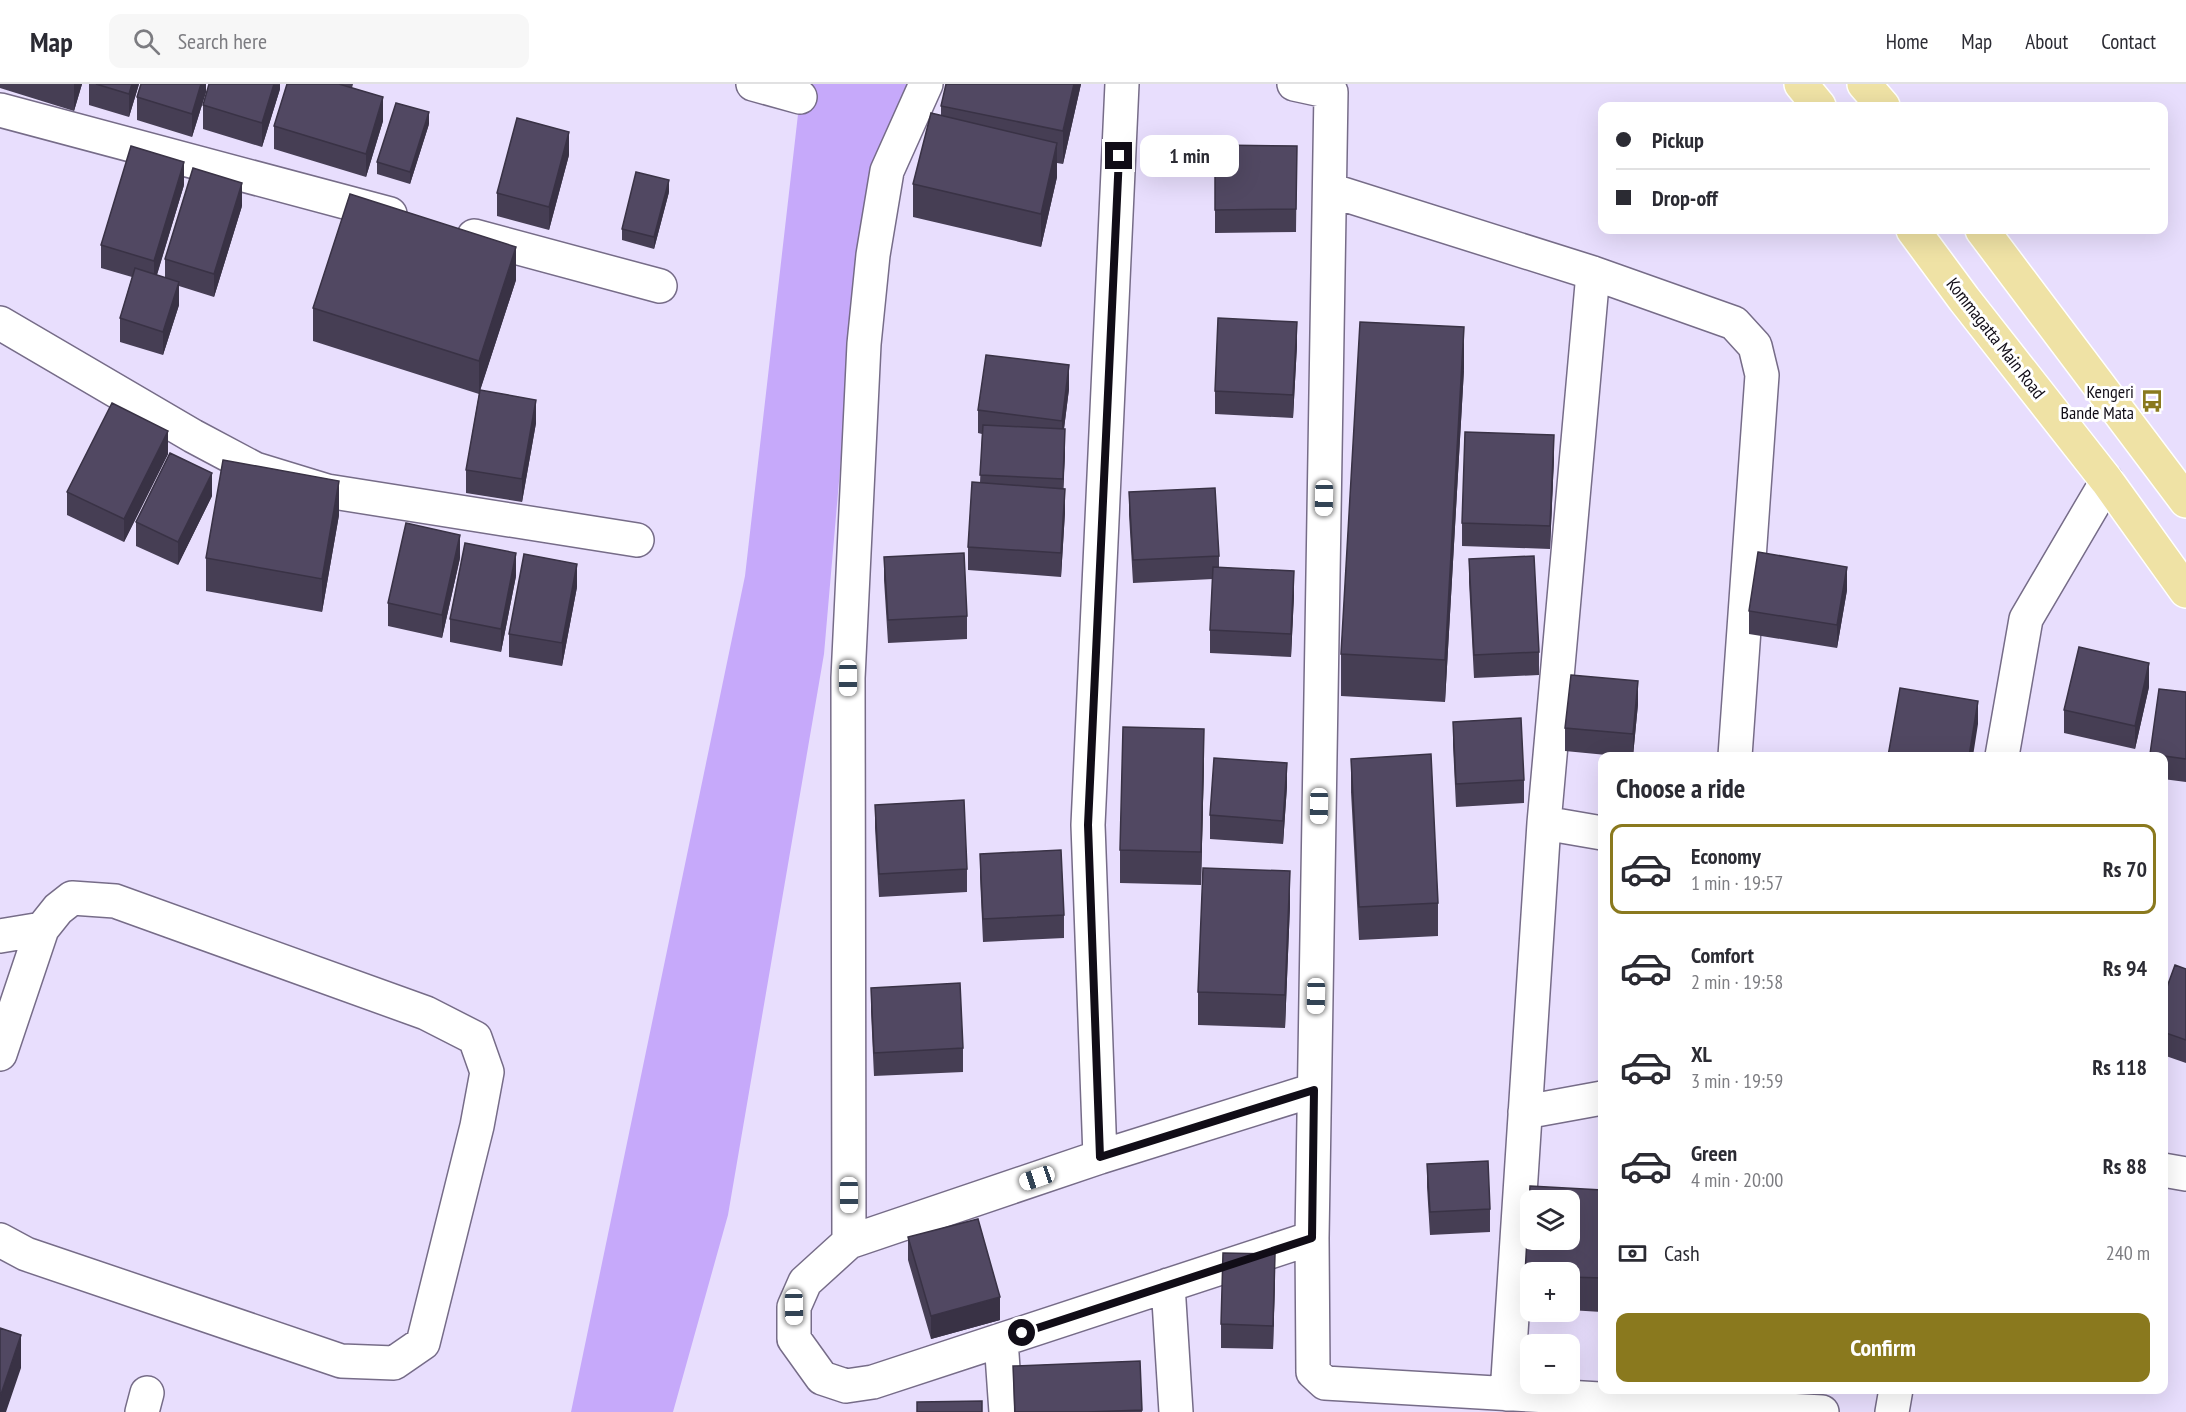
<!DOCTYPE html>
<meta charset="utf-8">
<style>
:root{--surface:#fff;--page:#f7f7f7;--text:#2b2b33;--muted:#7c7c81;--line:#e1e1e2;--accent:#8a791e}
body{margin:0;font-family:"PT Sans Narrow",sans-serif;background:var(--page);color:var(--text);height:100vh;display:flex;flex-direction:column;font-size:22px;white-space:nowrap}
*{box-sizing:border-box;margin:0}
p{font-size:20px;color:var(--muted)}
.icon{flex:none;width:33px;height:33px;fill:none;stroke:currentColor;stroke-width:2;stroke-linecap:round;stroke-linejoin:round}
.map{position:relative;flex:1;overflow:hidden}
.drawer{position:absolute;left:1598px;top:668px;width:570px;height:642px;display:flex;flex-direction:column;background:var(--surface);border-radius:12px;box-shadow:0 6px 24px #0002}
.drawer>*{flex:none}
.hud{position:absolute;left:1598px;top:18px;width:570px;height:132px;border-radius:12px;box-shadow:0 6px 24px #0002;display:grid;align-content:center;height:132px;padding:0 18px;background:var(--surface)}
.buttons{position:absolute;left:1520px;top:1106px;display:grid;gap:12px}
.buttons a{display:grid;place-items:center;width:60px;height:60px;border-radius:12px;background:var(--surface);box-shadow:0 6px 24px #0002;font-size:30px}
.end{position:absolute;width:27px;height:27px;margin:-14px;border:8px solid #110d17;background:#fff;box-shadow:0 0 0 3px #fff}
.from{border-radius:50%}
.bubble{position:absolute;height:42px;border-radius:12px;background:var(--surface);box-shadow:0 6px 24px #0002;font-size:20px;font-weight:700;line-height:42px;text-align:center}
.car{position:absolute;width:18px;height:36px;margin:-18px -9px;border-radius:8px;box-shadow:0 0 4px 2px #0007;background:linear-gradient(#fff 24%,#345 0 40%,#fff 0 76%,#345 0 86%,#fff 0)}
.hud b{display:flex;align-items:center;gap:21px;height:57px;font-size:22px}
.hud b+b{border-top:2px solid var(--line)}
.hud i{width:15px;height:15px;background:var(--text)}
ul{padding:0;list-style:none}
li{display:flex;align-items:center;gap:18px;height:90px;margin:0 12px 9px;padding:0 6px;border:3px solid transparent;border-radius:12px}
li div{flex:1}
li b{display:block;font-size:22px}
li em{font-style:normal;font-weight:700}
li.selected{border-color:var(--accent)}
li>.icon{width:54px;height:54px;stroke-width:1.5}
h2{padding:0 18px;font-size:27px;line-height:72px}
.pay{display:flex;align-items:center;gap:15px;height:66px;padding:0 18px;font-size:22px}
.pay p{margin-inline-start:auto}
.primary-button{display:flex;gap:12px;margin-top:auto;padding:12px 18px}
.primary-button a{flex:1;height:69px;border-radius:12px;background:var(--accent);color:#fff;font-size:24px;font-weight:700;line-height:69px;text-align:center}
header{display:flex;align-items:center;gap:36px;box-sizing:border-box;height:84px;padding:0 30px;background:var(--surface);border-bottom:2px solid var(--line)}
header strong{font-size:28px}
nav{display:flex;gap:33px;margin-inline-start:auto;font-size:21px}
.search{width:420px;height:54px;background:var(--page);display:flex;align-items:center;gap:15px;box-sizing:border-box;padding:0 21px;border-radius:12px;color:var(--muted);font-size:22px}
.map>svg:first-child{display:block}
</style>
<header>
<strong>Map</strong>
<div class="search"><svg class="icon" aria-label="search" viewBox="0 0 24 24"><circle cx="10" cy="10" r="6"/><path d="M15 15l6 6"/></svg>Search here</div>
<nav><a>Home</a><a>Map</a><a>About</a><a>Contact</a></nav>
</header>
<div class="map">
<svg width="2186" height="1328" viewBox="0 0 2186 1328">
<rect width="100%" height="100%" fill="#e8defd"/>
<path fill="#c6a9fa" d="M807 0H911L851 259 824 570 728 1131 673 1328H571L745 492 800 13Z"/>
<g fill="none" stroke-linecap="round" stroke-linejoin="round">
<g stroke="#766c88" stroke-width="36">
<path id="minor" d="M753 0 800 13
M926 0 887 87 873 171 864 260 848 594 849 1158 1100 1073 1314 1006
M1294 0 1331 8 1312 1154 1313 1288 1325 1299 1822 1328
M0 26 390 130
M1330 106 1593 189 1734 239 1755 262 1762 291 1735 672
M474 152 660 202
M1593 189 1544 739 1602 749
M0 239 193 352 255 385 327 407 637 456
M2002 672 2026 535 2107 397
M0 852 42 845
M0 970 42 845 58 825 72 814 115 817 426 929 475 954 487 988 477 1042 423 1259 394 1279 341 1277 26 1170 0 1156
M1525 1028 1602 1014
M1100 1073 1088 741 1122 0
M2163 1086 2186 1090
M849 1158 805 1198 794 1223V1255L822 1294 846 1302 873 1298 1312 1154
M1168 1201 1176 1328
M1001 1256 1006 1328
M1507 1310 1544 739
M142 1328 147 1309
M1892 1328 1896 1305"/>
</g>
<g stroke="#fff" stroke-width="36">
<path id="major" d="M1801 0 1819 22
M1864 0 1883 22
M1913 146 1964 215 2107 397 2186 507
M1982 146 2186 417"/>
</g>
<use href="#minor" stroke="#fff" stroke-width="33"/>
<use href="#major" stroke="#efe2a5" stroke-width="33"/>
</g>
<path fill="#463e54" d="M0 0H82L74 27 0 4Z
M89 0H139L129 33 89 21Z
M206 0V8L192 53 137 36V13Z
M280 0V5L262 63 203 45V21Z
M287 0H353L352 4 383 37 366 93 274 65V42Z
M1081 0 1063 80 1057 79V93L1041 163 913 133V100L941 32V22Z
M429 40 410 100 377 90V78Z
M1215 61 1297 62 1296 148 1215 149Z
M569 71 549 146 497 132V109Z
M184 101 157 191 165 194V175L242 122 214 213 179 202V221L163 271 120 258V234L132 193 101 184V161Z
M669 108 654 165 622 156V145Z
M516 196 480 306 536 339 522 418 466 409V386L479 310 313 257V224Z
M1297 261 1293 334 1215 330V307Z
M1464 285 1445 618 1341 612V570Z
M1069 305 1064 345 1065 368 1063 405 1065 428 1061 493 968 486V463L980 399 982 350 978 349V326Z
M168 370 124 458 67 431V408Z
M1554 374 1550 465 1462 462V439Z
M1129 408 1219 472V484L1294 511 1291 573 1210 569V546L1213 495 1133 499 1129 431Z
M212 412 178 481 136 462V438Z
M339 431 322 528 206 507V474Z
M884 473 967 532V555L888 559 884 496Z
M460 474 442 554 388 542V519Z
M1469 475 1539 568V591L1474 594 1469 498Z
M516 492 501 568 450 558V535Z
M577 503 562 582 509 573V550Z
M1847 506 1837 564 1749 550V527Z
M2149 603 2135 665 2064 649V626Z
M2159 605 2186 608V698L2163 695V672H2150Z
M1638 620 1633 672H1617L1565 667V644Z
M1453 638 1524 696V719L1456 723 1453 661Z
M1351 675 1438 819V852L1359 856 1351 708Z
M1204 678 1201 801 1120 799V766Z
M1287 702 1283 760 1210 755V731Z
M875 721 967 785V808L879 813 875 744Z
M980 770 1064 831V854L983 858 980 793Z
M1290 821 1285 944 1198 941V908Z
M2186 885V979L2163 971V914Z
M871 904 963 964V988L874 992 871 927Z
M1427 1080 1490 1125V1148L1430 1151 1427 1103Z
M1602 1106V1228L1569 1226V1188H1530V1224L1525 1223V1190Z
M908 1153 1000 1236 931 1255 908 1176Z
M1275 1193 1273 1265 1221 1264V1240Z
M1140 1277 1142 1328H1014L1013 1282Z"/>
<path fill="#393245" d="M74 0H82L74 27Z
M132 0H139L129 33V10Z
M201 0H206V8L192 53V30Z
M274 0H280V5L262 63V39Z
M1074 0H1081L1063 80V47Z
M383 13V37L366 93V70Z
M429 28V40L410 100V88Z
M569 48V71L549 146V123Z
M1057 59V93L1041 163V130Z
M184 78V101L154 200V177Z
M669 96V108L654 165V153Z
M242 99V122L214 213V190Z
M516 163V196L479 310V277Z
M179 198V221L163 271V248Z
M1297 238V261L1293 334V311Z
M1464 243V285L1445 618V576Z
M1069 281V305L1062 360V337Z
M536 316V339L522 418V395Z
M1065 345V368L1063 418V395Z
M168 347V370L124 458V435Z
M1554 351V374L1550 465V442Z
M212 389V412L178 481V458Z
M339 397V431L322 528V495Z
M1065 405V428L1061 493V469Z
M460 451V474L442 554V531Z
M516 469V492L501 568V545Z
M577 480V503L562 582V559Z
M1847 483V506L1837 564V541Z
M1294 487V511L1291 573V550Z
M2149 579V603L2135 665V642Z
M1638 597V620L1633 672V650Z
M1978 617V640L1973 672H1969Z
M1204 645V678L1201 801V768Z
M1287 679V702L1283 760V737Z
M1290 787V821L1285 944V911Z
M1275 1170V1193L1273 1265V1242Z
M1000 1213V1236L931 1255V1232Z
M21 1251V1284L6 1328H0V1313Z"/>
<path fill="#514862" stroke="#393245" stroke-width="1.5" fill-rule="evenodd" d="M96 0H132L129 10Z
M141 0H201L192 30 137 13Z
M209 0H274L262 39 203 21Z
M287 0H339L383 13 366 70 274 42Z
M946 0H1074L1063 47 941 22Z
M396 19 429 28 410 88 377 78Z
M931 29 1057 59 1041 130 913 100Z
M517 34 569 48 549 123 497 109Z
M1215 61 1297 62 1296 125 1215 126Z
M131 62 184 78 154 177 101 161Z
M193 84 242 99 214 190 165 175Z
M636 88 669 96 654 153 622 145Z
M350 110 516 163 479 277 313 224Z
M135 184 179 198 163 248 120 234Z
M1218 234 1297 238 1293 311 1215 307Z
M1360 238 1464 243 1445 576 1341 570Z
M986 271 1069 281 1062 337 978 326Z
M480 306 536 316 522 395 466 386Z
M112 319 168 347 124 435 67 408Z
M983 341 1065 345 1063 395 980 391Z
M1465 348 1554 351 1550 442 1462 439Z
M170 369 212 389 178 458 136 438Z
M223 376 339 397 322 495 206 474Z
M972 398 1065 405 1061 469 968 463Z
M1215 404 1219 472 1133 476 1129 408Z
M406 439 460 451 442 531 388 519Z
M465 459 516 469 501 545 450 535Z
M1758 468 1847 483 1837 541 1749 527Z
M964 469 967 532 888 536 884 473Z
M524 470 577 480 562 559 509 550Z
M1534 472 1539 568 1474 571 1469 475Z
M1213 483 1294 487 1291 550 1210 546Z
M2079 563 2149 579 2135 642 2064 626Z
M1571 591 1638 597 1633 650 1565 644Z
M1900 604 1978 617 1969 672H1888Z
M2159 605 2186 608V675L2150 670Z
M1521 634 1524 696 1456 700 1453 638Z
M1123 643 1204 645 1201 768 1120 766Z
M1431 670 1438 819 1359 823 1351 675Z
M1214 674 1287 679 1283 737 1210 731Z
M964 716 967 785 879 790 875 721Z
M1061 766 1064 831 983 835 980 770Z
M1203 784 1290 787 1285 911 1198 908Z
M2175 881 2186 885V956L2163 948V914Z
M960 899 963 964 874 969 871 904Z
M1488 1077 1490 1125 1430 1128 1427 1080Z
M1530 1102 1602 1106V1194L1569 1193V1188H1530V1190H1525ZM1530 1116H1569V1155H1530Z
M978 1135 1000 1213 931 1232 908 1153Z
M1223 1169 1275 1170 1273 1242 1221 1240Z
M0 1244 21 1251 0 1313Z
M1140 1277 1142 1326 1088 1328H1015L1013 1282Z
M982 1317V1328H917V1318Z"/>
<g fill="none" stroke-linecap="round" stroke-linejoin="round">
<path stroke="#110d17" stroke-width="8" d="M1022 1249 1312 1154 1314 1006 1100 1073 1088 741 1119 72"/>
</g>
<defs>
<g id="bus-bare" transform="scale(1.8)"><path d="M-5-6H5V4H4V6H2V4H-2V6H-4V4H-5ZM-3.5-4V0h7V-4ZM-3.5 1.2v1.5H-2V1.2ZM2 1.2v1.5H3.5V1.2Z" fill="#8a791e" stroke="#fff" stroke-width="2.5" paint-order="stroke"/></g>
</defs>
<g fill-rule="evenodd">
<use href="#bus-bare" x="2152" y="317"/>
</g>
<g text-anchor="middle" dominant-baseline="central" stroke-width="6" stroke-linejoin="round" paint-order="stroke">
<g font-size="18" fill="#110d17" stroke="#fff">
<text transform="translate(1996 254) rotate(52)">Kommagatta Main Road</text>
</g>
<g font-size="18" fill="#110d17" stroke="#fff" text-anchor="end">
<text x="2134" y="307">Kengeri<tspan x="2134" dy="21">Bande Mata</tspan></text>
</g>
</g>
</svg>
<div class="buttons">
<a><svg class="icon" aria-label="layers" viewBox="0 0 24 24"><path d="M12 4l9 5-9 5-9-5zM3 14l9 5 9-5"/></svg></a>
<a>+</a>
<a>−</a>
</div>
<i class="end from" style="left:1022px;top:1249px"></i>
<i class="end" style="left:1119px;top:72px"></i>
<div class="bubble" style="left:1140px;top:51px;width:99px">1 min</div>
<i class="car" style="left:1324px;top:414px;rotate:181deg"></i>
<i class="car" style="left:848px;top:594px;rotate:180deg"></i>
<i class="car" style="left:1319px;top:722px;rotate:181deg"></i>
<i class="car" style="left:1316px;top:912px;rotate:181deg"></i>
<i class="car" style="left:1037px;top:1094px;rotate:251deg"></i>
<i class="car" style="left:849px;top:1111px;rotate:180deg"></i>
<i class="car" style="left:794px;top:1223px;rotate:179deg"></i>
<div class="hud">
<b><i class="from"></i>Pickup</b>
<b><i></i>Drop-off</b>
</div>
<section class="drawer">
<h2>Choose a ride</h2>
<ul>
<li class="selected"><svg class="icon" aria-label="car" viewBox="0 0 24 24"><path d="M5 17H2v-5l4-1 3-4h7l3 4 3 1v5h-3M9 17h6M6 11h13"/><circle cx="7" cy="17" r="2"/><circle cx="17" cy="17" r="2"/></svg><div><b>Economy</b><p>1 min · 19:57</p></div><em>Rs 70</em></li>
<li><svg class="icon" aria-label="car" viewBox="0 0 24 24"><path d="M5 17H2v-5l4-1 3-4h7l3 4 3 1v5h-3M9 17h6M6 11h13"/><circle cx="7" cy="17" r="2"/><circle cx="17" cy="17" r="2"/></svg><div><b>Comfort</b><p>2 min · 19:58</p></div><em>Rs 94</em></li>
<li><svg class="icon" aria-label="car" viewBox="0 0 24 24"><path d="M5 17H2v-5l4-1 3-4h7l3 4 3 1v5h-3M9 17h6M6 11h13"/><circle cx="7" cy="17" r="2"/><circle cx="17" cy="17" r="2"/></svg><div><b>XL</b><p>3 min · 19:59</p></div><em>Rs 118</em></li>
<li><svg class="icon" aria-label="car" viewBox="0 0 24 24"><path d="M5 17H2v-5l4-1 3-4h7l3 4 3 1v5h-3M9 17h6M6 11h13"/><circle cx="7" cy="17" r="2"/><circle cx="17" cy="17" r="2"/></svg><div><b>Green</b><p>4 min · 20:00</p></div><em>Rs 88</em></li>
</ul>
<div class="pay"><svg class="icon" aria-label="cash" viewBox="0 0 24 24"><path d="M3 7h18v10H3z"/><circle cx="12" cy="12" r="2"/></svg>Cash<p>240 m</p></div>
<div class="primary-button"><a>Confirm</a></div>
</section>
</div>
